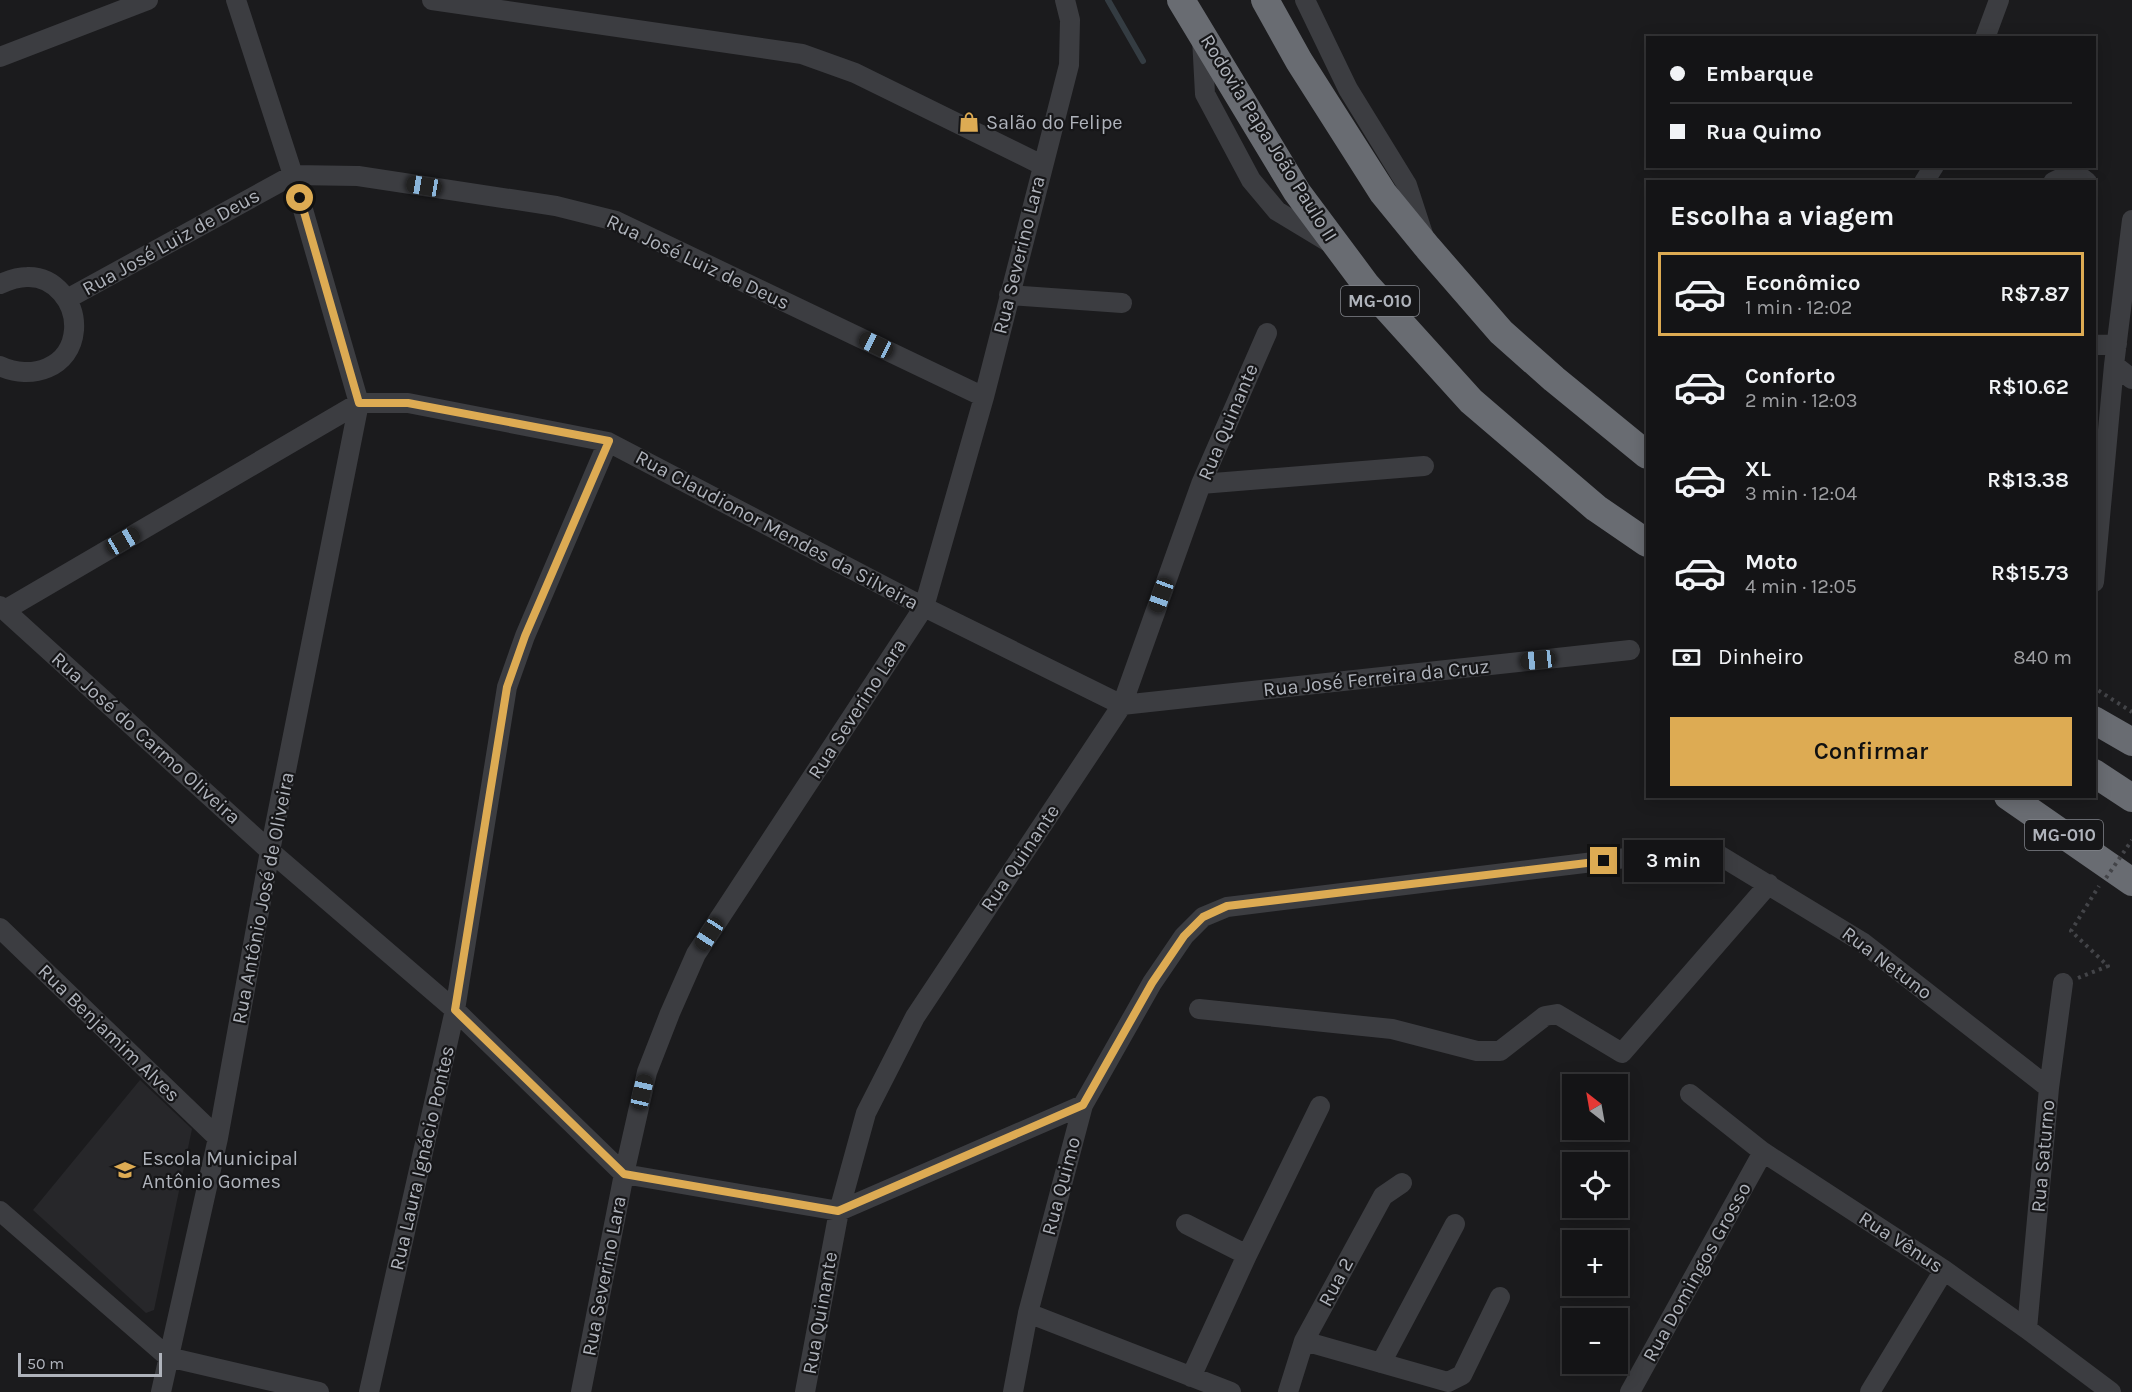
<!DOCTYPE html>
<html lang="pt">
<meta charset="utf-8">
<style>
:root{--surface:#141416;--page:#1d1d1f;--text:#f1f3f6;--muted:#9d9ea1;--line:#333335;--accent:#ddab53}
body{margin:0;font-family:Karla,sans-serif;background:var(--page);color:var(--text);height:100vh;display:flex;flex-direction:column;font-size:22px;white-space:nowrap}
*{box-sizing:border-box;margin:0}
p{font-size:20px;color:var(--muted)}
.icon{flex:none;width:33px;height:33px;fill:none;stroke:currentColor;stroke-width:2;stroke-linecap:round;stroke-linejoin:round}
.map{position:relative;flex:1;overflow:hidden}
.side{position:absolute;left:1646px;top:180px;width:450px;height:618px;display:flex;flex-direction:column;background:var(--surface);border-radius:0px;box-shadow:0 3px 15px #0003,0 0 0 2px var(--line)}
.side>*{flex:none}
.guide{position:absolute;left:1646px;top:36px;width:450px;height:132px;border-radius:0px;box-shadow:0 3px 15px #0003,0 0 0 2px var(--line);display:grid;align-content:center;height:132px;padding:0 24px;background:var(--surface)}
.needle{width:39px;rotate:329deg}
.tools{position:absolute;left:1562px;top:1074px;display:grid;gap:12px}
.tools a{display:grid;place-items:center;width:66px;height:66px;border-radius:0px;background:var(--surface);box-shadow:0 3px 15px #0003,0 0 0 2px var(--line);font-size:30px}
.scale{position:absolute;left:18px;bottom:15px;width:144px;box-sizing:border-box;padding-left:6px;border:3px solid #afb3bb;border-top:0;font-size:16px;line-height:21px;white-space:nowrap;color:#afb3bb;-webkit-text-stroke:4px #161618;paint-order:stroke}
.end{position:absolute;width:27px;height:27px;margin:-14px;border:8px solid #ddab53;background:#111;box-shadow:0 0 0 3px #111}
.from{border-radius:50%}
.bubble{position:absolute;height:42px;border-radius:0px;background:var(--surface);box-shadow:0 3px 15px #0003,0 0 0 2px var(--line);font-size:20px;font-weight:600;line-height:42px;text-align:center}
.car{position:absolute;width:18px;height:36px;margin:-18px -9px;border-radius:8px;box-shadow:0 0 4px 2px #0007;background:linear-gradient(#222 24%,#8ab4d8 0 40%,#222 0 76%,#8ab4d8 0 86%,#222 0)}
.guide b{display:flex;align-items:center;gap:21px;height:57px;font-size:22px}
.guide b+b{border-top:2px solid var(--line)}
.guide i{width:15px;height:15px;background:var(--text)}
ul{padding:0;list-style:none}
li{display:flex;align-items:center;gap:18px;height:84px;margin:0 12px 9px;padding:0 12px;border:3px solid transparent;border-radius:0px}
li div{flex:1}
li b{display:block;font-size:22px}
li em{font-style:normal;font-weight:600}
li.on{border-color:var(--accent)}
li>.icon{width:54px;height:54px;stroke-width:1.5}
h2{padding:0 24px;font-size:27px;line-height:72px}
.pay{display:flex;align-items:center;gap:15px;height:66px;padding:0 24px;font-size:22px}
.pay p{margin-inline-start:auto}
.cta{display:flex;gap:12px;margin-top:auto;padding:12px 24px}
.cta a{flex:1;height:69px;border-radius:0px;background:var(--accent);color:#111;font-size:24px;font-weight:600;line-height:69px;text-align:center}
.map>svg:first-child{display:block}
</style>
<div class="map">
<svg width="2132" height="1392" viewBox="0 0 2132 1392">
<rect width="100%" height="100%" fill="#1b1b1d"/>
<path fill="#27272a" d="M140 1080 192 1129 154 1310 146 1313 33 1210Z"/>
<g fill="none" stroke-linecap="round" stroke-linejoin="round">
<path stroke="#343c42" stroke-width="6" d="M1108 0 1143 61"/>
<path stroke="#434448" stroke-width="4" stroke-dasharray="3 4.5" stroke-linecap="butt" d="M2094 677 2096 689 2132 712
M2078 978 2108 966 2071 931 2099 886"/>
<path stroke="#3c3d41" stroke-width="20" d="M432 0 802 54 855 73 1042 165
M1305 0 1348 89 1407 185 1423 234
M1202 38 1205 94 1251 180 1277 211 1330 243
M1985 38 1999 0
M0 57 148 0
M1924 182 1934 166
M2053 182 2074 172 2087 182
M0 284C9 280 17 277 27 277 55 276 76 303 74 330 71 368 31 381 0 366
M1009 295 1122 303
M67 299 293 175 358 176 556 206 616 221 984 397
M2094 345 2117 344
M2114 365 2132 379
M1201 484 1424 466
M2094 582 2114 365 2132 220
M0 606 270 851 455 1010 624 1174 839 1211 1083 1105
M5 610 359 403H408L608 442 924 607 1122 705 1630 650
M0 928 218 1138
M1199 1009 1392 1029 1477 1051H1500L1545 1016 1557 1014 1622 1053 1769 884
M1690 1094 1763 1152 1944 1270 2027 1329 2111 1392
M0 1211 168 1357 319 1392
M1186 1224 1247 1255
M1028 1313 1231 1392
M2027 1329 2049 1088 2063 983
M1304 1341 1448 1382 1462 1375 1500 1297
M1381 1363 1455 1224
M1191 1377 1247 1255 1320 1106
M161 1392 218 1138 270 851 359 403 293 175 236 0
M369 1392 455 1010 507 687 525 636 608 442
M581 1392 624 1174 647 1072 670 1013 696 954 924 607 984 397 1069 65 1070 20 1065 0
M805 1392 839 1211 866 1113 915 1017 1122 705 1201 484 1267 333
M1013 1392 1028 1313 1083 1105 1152 983 1184 936 1203 917 1227 907 1675 852H1714L1862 942 2049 1088
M1288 1392 1304 1341 1383 1196 1402 1183
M1630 1392 1763 1152
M1870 1392 1944 1270"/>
<path stroke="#696c72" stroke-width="28" d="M1181 0 1297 192 1367 286 1471 401 1596 508 1647 543
M1265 0 1299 61 1383 193 1428 248 1501 332 1554 379 1647 455
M2094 720 2132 742
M2094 773 2132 798
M2008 796 2132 882"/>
<path stroke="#434448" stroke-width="4" stroke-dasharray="3 4.5" stroke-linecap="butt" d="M2106 878 2132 840"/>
</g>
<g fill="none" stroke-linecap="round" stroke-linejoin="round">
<path stroke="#ddab53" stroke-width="8" d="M300 198 359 403H408L609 441 525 636 507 687 455 1010 624 1174 838 1211 1083 1105 1152 983 1184 936 1203 917 1227 906 1604 861"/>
</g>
<defs>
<g id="shop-bare" transform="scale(1.62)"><path d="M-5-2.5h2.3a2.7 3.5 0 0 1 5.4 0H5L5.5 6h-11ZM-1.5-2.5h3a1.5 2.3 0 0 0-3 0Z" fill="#ddab53" stroke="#161618" stroke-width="2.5" paint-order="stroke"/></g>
<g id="school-bare" transform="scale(1.62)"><path d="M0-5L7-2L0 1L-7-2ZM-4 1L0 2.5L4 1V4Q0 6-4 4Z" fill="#ddab53" stroke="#161618" stroke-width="2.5" paint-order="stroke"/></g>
</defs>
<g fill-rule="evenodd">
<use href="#shop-bare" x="969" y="122"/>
<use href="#school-bare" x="125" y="1170"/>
</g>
<g text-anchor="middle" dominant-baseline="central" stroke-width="4.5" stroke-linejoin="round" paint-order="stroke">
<g fill="#161618" stroke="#81848a" stroke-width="1.5">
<rect x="1341" y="286" width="78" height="30" rx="4.5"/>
<rect x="2025" y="820" width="78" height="30" rx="4.5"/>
</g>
<g font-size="18" font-weight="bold" fill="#afb3bb">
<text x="1380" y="301">MG-010</text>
<text x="2064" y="835">MG-010</text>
</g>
<g font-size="20" fill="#afb3bb" stroke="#161618" text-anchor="start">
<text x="986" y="122">Salão do Felipe</text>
<text x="142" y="1158">Escola Municipal<tspan x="142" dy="23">Antônio Gomes</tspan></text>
</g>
<g font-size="20" fill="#afb3bb" stroke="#161618">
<text transform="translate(1269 138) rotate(58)">Rodovia Papa João Paulo II</text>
<text transform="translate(171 242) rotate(-29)">Rua José Luiz de Deus</text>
<text transform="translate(1019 255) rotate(-76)">Rua Severino Lara</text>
<text transform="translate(698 262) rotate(25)">Rua José Luiz de Deus</text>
<text transform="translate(1228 422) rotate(-67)">Rua Quinante</text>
<text transform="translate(777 530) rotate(28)">Rua Claudionor Mendes da Silveira</text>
<text transform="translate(1376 678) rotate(-6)">Rua José Ferreira da Cruz</text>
<text transform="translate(857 709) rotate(-57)">Rua Severino Lara</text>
<text transform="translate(146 738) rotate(42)">Rua José do Carmo Oliveira</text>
<text transform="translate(1020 858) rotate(-56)">Rua Quinante</text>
<text transform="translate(263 898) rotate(-79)">Rua Antônio José de Oliveira</text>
<text transform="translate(1887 963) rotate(37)">Rua Netuno</text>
<text transform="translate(109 1033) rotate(44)">Rua Benjamim Alves</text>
<text transform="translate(2043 1156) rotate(-85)">Rua Saturno</text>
<text transform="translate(422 1158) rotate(-77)">Rua Laura Ignácio Pontes</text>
<text transform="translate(1061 1186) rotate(-75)">Rua Quimo</text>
<text transform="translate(1901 1242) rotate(33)">Rua Vênus</text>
<text transform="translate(1697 1272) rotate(-61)">Rua Domingos Grosso</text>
<text transform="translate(604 1276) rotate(-79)">Rua Severino Lara</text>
<text transform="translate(1336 1282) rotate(-62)">Rua 2</text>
<text transform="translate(820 1313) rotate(-80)">Rua Quinante</text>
</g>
</g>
</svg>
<div class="tools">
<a><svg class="needle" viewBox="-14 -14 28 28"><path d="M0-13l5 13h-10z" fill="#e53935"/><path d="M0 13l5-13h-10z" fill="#9d9ea1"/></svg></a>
<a><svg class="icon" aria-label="locate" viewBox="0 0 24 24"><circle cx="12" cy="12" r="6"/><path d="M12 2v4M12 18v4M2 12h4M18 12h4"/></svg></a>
<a>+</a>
<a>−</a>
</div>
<div class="scale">50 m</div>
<i class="end from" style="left:300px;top:198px"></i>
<i class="end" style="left:1604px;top:861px"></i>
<div class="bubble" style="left:1624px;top:840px;width:99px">3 min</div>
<i class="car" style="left:424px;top:186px;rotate:279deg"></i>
<i class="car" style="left:876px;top:345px;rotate:296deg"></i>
<i class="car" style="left:123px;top:541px;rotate:60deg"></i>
<i class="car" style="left:1161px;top:595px;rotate:200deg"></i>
<i class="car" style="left:1538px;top:660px;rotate:264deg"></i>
<i class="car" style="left:709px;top:934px;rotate:213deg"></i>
<i class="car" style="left:642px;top:1092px;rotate:13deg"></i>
<div class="guide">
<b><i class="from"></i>Embarque</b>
<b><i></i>Rua Quimo</b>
</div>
<section class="side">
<h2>Escolha a viagem</h2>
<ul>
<li class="on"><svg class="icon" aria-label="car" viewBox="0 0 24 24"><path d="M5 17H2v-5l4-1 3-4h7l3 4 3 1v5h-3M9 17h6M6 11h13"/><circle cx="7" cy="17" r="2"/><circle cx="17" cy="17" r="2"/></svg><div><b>Econômico</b><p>1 min · 12:02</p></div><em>R$7.87</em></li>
<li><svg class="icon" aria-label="car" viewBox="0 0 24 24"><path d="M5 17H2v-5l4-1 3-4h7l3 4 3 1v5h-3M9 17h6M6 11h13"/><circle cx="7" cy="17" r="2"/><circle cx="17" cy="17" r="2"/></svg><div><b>Conforto</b><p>2 min · 12:03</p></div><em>R$10.62</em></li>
<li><svg class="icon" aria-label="car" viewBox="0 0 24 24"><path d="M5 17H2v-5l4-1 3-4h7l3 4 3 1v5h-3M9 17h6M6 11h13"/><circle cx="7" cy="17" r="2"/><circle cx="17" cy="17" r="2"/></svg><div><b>XL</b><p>3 min · 12:04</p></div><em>R$13.38</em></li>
<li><svg class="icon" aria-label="car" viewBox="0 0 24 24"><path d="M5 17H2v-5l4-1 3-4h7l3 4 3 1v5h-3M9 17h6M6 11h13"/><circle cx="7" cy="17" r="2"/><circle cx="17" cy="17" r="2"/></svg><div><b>Moto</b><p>4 min · 12:05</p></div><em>R$15.73</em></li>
</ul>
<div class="pay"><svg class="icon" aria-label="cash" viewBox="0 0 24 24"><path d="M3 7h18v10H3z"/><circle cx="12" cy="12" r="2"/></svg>Dinheiro<p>840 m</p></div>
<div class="cta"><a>Confirmar</a></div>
</section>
</div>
